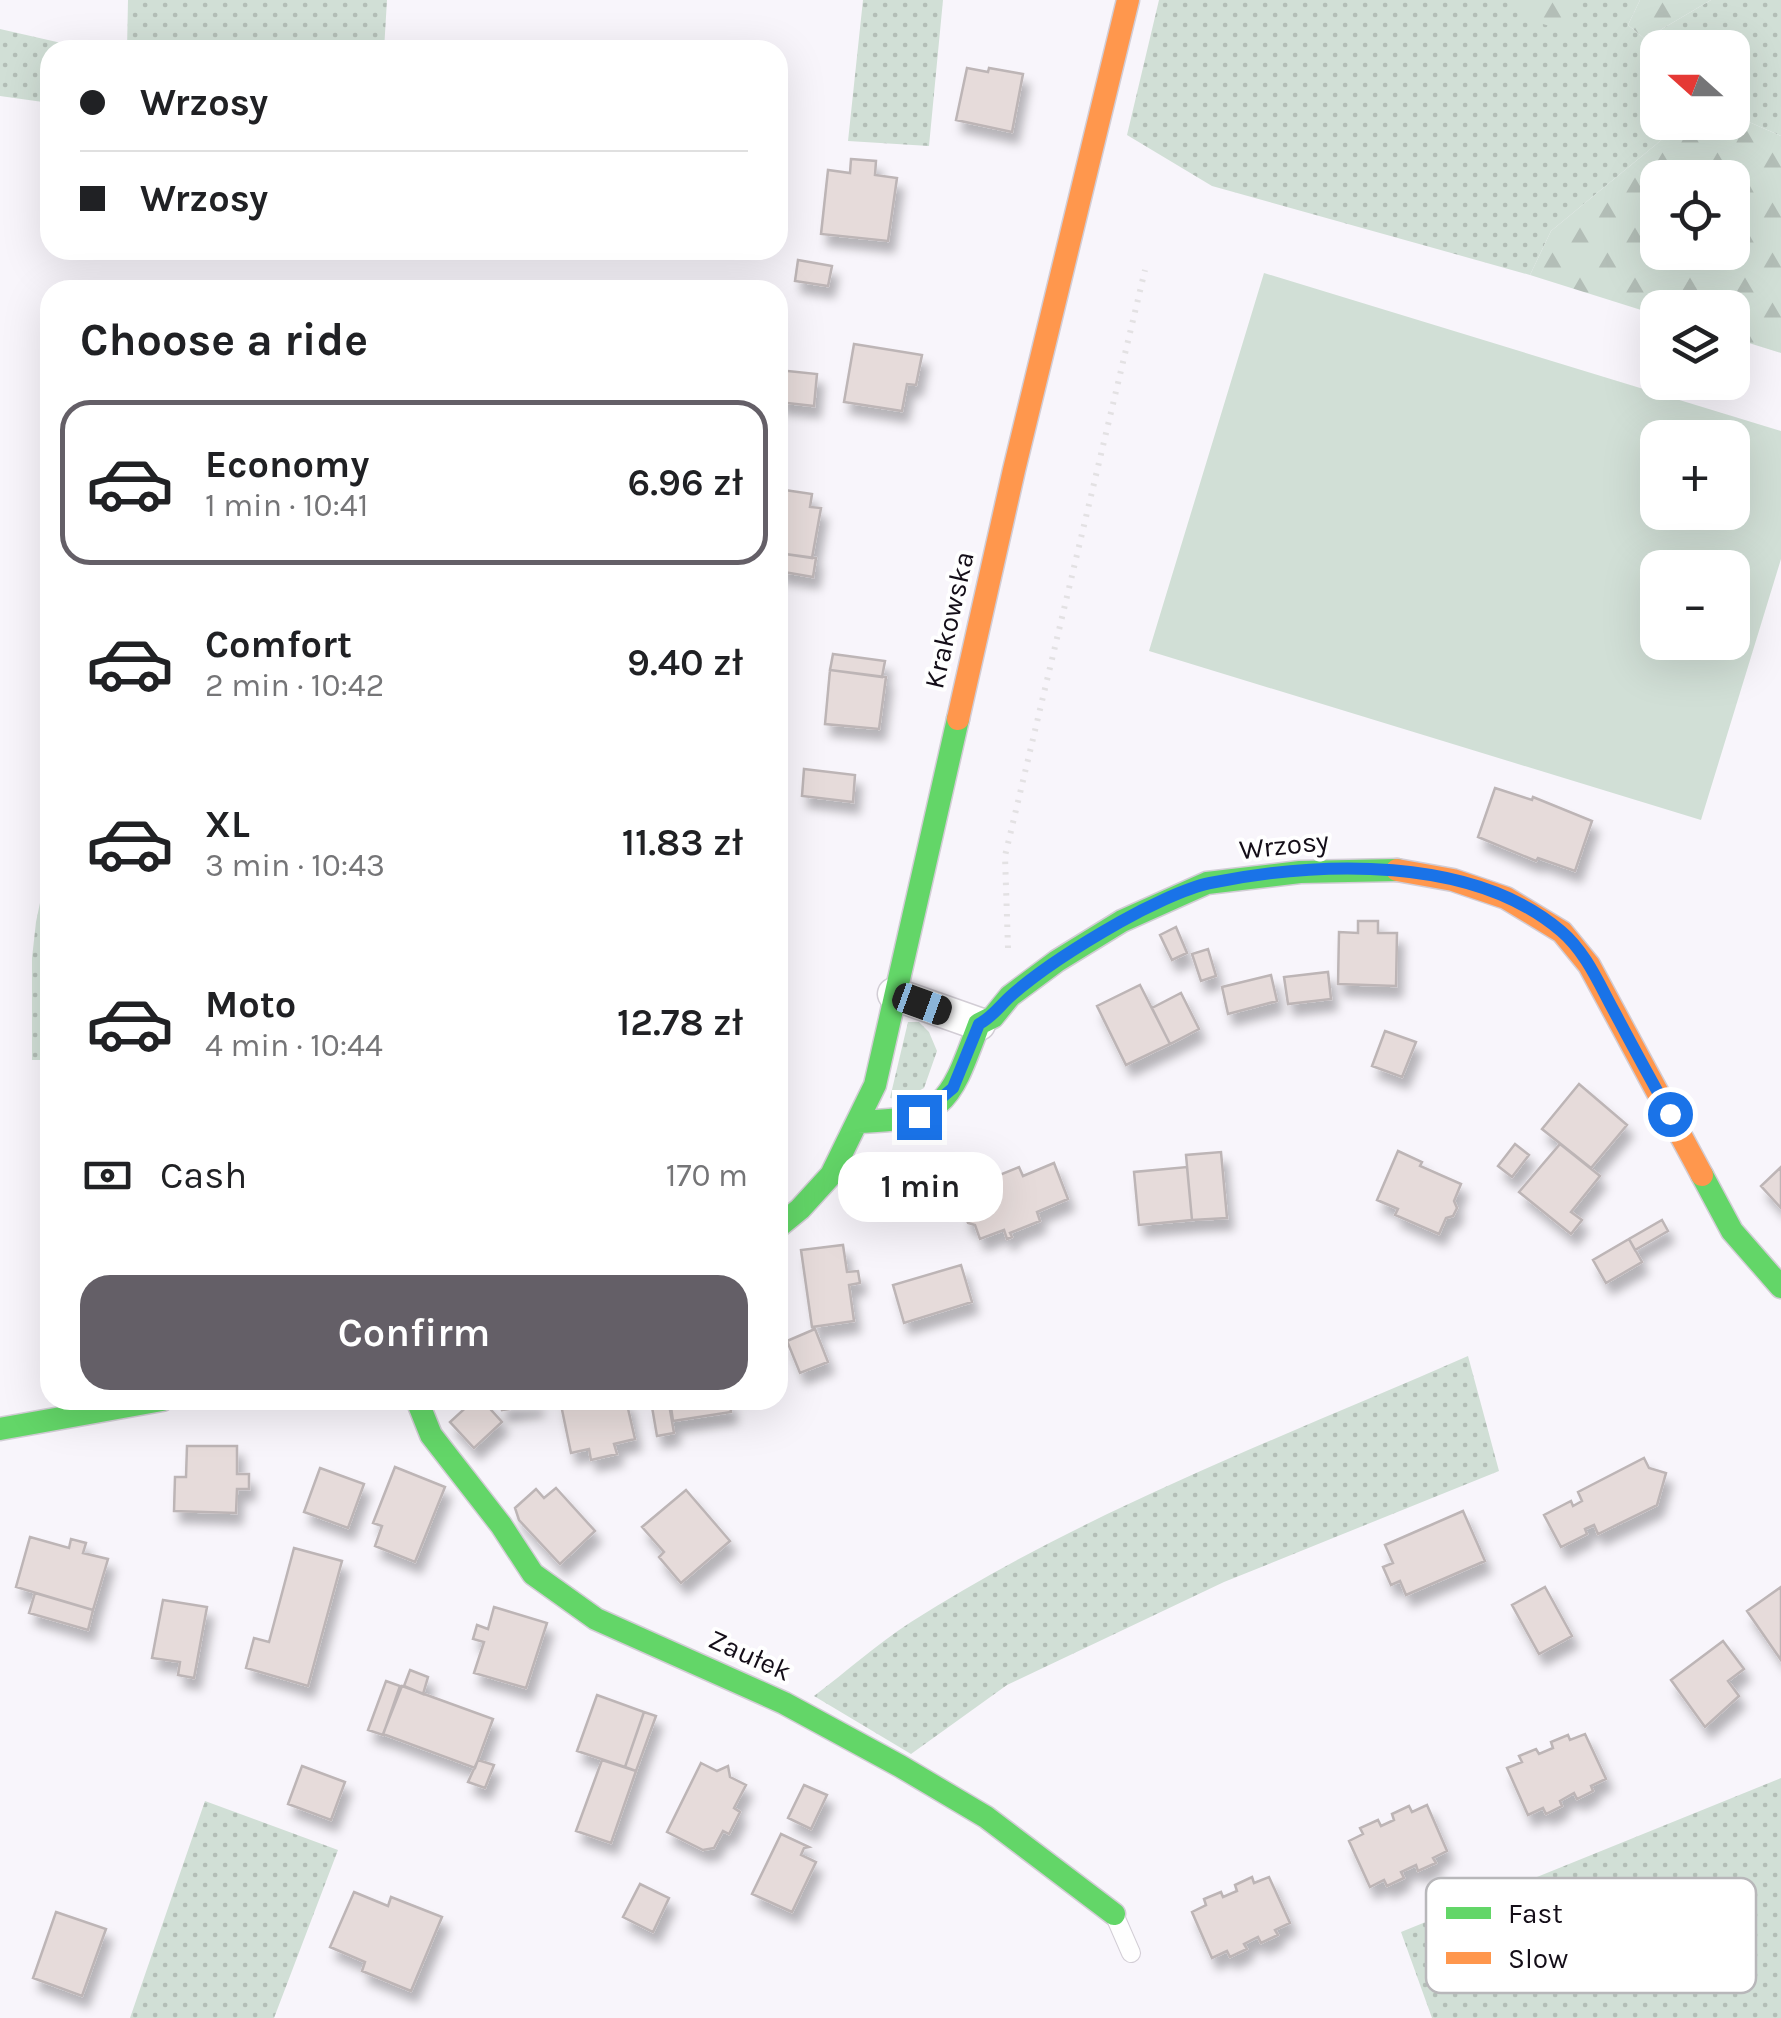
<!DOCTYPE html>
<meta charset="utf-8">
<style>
:root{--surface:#fff;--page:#f2f2f2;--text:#202124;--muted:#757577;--line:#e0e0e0;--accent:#645f67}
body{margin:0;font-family:Karla,sans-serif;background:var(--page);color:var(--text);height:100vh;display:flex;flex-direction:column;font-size:38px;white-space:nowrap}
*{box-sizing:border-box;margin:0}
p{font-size:32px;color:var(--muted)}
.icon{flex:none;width:55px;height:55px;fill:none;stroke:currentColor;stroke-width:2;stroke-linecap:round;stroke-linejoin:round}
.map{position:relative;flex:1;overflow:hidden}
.panel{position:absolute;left:40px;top:280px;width:748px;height:1130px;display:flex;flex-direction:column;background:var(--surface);border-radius:30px;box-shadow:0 10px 40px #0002}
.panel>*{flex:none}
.hud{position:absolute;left:40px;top:40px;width:748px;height:220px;border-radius:30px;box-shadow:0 10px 40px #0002;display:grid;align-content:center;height:220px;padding:0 40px;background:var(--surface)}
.needle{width:65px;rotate:291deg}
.controls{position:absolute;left:1640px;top:30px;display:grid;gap:20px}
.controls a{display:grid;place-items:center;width:110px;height:110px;border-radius:20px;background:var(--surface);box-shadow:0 10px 40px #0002;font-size:50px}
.end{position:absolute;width:45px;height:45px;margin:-22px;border:12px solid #1a73e8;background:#fff;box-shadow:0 0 0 5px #fff}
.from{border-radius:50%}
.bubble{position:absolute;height:70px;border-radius:30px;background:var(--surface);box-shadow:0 10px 40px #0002;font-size:32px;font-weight:600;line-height:70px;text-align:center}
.car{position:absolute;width:30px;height:60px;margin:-30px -15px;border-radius:12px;box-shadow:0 0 8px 2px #0007;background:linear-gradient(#222 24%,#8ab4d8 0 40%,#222 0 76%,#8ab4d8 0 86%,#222 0)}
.hud b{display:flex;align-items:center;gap:35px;height:95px;font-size:38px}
.hud b+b{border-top:2px solid var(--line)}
.hud i{width:25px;height:25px;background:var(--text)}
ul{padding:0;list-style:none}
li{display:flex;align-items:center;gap:30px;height:165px;margin:0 20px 15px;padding:0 20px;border:5px solid transparent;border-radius:30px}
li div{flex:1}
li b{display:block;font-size:38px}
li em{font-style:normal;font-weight:600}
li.selected{border-color:var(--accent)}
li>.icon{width:90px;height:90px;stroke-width:1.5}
h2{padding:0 40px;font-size:45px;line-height:120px}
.pay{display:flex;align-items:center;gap:25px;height:110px;padding:0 40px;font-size:38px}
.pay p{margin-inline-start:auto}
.cta{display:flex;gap:20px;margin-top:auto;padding:20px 40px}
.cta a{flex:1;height:115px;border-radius:30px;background:var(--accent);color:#fff;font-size:40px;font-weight:600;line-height:115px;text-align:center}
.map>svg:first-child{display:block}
</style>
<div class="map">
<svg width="1781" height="2018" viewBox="0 0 1781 2018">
<defs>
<pattern id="grass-dots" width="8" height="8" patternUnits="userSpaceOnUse" patternTransform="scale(2.5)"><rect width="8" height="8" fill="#d1dfd6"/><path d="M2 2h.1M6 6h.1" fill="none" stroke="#b3beb7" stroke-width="1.8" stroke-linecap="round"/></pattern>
<pattern id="forest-firs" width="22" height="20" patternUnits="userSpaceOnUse" patternTransform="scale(2.5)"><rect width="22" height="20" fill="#d1dfd6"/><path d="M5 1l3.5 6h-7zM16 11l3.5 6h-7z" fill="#b3beb7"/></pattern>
<filter id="shadow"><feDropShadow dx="6" dy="11" stdDeviation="5" flood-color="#0004"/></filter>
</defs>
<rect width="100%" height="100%" fill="#f8f5fb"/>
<path fill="url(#grass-dots)" d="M128 0H387L384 50H127Z
M863 0H943L929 146 848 141Z
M1159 0H1640L1628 25 1645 39 1711 0H1781V136L1733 115 1732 48H1658V122L1682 123 1551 231 1530 275 1212 186 1127 135Z
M0 29 92 50H50V103L0 96Z
M50 855V1060H32V958L36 922Z
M908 1022H919L929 1032 937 1051 924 1088 902 1100 890 1098Z
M1468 1356 1499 1471 1224 1582 1007 1685 911 1754 814 1696C846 1672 877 1644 911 1622 1081 1513 1283 1437 1468 1356Z
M1781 1778V2018H1432L1401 1932Z
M205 1801 338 1850 274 2018H130Z"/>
<path fill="url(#forest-firs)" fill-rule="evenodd" d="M1523 0H1574L1567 31 1519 17Z
M1640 0H1711L1645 39 1628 25Z
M1733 115 1781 136V353L1733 338 1732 308H1658L1657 315 1530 275 1551 231 1682 123 1732 122ZM1658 178H1732V252H1658Z"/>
<path fill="#d1dfd6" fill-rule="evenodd" d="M1264 273 1781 431V559L1701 820 1149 651ZM1658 438H1732V512H1658ZM1658 568H1732V642H1658Z"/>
<path fill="#e6dbda" stroke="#bdb5b6" stroke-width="2.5" filter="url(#shadow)" d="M967 68 988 72 989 68 1023 74 1012 132 956 120Z
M851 159 876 161 875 175 897 178 888 241 821 234 828 170 850 173Z
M798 260 832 266 828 286 795 281Z
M854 344 922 355 916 385 907 384 902 411 844 402Z
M778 370 817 374 814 406 778 402Z
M778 489 812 494 810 507 821 508 812 558 778 553Z
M778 553 816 558 813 577 778 571Z
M833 654 885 661 882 677 830 670Z
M830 670 886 677 879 729 825 724Z
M804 769 855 775 853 802 802 796Z
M1495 788 1532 800 1533 797 1592 821 1575 871 1538 858 1536 861 1478 837Z
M1358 921H1378V933H1397L1396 986 1338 984 1339 932 1358 933Z
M1176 927 1187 953 1172 960 1160 935Z
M1208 949 1216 976 1201 981 1192 954Z
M1328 972 1331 999 1288 1004 1284 977Z
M1271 975 1277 1001 1228 1014 1222 987Z
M1140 985 1170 1044 1126 1065 1097 1006Z
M1181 993 1199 1029 1170 1044 1152 1008Z
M1385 1031 1416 1042 1402 1077 1372 1066Z
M1579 1084 1627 1125 1591 1168 1542 1129Z
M1515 1144 1529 1155 1512 1177 1498 1166Z
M1560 1144 1600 1176 1571 1212 1582 1220 1571 1234 1519 1192Z
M1398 1151 1422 1162 1420 1166 1461 1184 1454 1201 1457 1208 1453 1216 1446 1218 1439 1234 1395 1215 1398 1209 1377 1200Z
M1221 1152 1227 1218 1192 1220 1186 1155Z
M1054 1163 1068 1199 1037 1212 1040 1221 1010 1233 1012 1237 1007 1239 1004 1230 980 1239 975 1225 968 1223 965 1215 967 1208 960 1191 1019 1167 1023 1176Z
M1187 1167 1192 1220 1139 1225 1134 1172Z
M1781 1167V1208L1761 1186Z
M1662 1220 1668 1231 1635 1250 1629 1239Z
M1629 1239 1642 1262 1606 1283 1593 1260Z
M843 1245 847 1272 858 1271 860 1283 849 1285 854 1321 812 1327 801 1250Z
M961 1265 972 1302 904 1323 893 1285Z
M815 1329 828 1362 800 1373 787 1341Z
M474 1400H482L502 1422 474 1448 450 1422Z
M501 1400H536L537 1405 502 1410Z
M560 1400H598L599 1405 626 1400 635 1439 614 1444 617 1454 591 1460 589 1449 571 1453Z
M670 1400H729L731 1412 673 1421Z
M669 1404 674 1433 657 1436 652 1407Z
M187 1446H237V1474H249V1489H237L236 1513 174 1511 175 1477H186Z
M1644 1458 1649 1468 1666 1473 1657 1505 1598 1534 1594 1525 1585 1529 1587 1534 1561 1547 1544 1515 1571 1501 1573 1506 1582 1501 1578 1492Z
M395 1467 445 1487 415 1562 375 1546 382 1526 373 1523Z
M320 1468 364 1484 348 1528 304 1512Z
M556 1488 595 1531 560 1564 519 1520 515 1508 536 1489 544 1498Z
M686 1490 730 1541 681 1583 659 1557 664 1552 642 1527Z
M1463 1511 1485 1561 1406 1595 1400 1581 1391 1585 1383 1567 1393 1563 1385 1545Z
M30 1537 69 1548 71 1539 86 1543 83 1553 108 1559 93 1610 16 1587Z
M294 1548 342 1561 308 1686 246 1668 254 1638 269 1642Z
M1545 1587 1572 1636 1539 1654 1512 1605Z
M1781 1587V1660L1747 1611Z
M35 1593 93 1610 88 1630 29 1613Z
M163 1600 207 1607 194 1678 178 1675 180 1662 152 1658Z
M494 1607 547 1623 526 1688 474 1673 484 1642 473 1639 477 1625 488 1629Z
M1723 1641 1744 1669 1728 1681 1739 1696 1705 1727 1671 1680Z
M410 1670 428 1677 423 1694 404 1686Z
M386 1681 400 1686 383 1735 368 1730Z
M402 1686 493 1719 475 1768 383 1734Z
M597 1695 644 1712 625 1767 577 1751Z
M644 1712 656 1716 636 1771 625 1767Z
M1585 1734 1606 1779 1591 1786 1593 1791 1577 1799 1574 1793 1560 1801 1562 1806 1546 1814 1543 1808 1528 1815 1507 1768 1522 1762 1519 1756 1536 1749 1539 1754 1553 1748 1551 1742 1568 1735 1570 1740Z
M478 1760 494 1765 485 1788 468 1782Z
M602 1760 636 1771 611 1843 576 1831Z
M701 1763 717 1771 728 1766 730 1777 746 1785 734 1808 740 1812 729 1834 723 1831 714 1848 703 1850 667 1832Z
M302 1766 345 1782 331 1820 288 1804Z
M804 1785 827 1795 811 1829 788 1818Z
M1427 1805 1447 1851 1433 1858 1436 1863 1418 1871 1416 1865 1401 1872 1404 1878 1387 1886 1384 1880 1370 1887 1349 1841 1363 1834 1360 1828 1378 1820 1381 1826 1394 1820 1392 1814 1409 1806 1412 1812Z
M781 1834 809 1847 804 1848 801 1855 816 1862 792 1912 752 1894Z
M1252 1877 1254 1883 1269 1877 1290 1923 1275 1930 1278 1935 1261 1943 1258 1937 1244 1944 1247 1949 1230 1957 1227 1951 1212 1958 1192 1912 1206 1905 1204 1899 1221 1892 1223 1897 1237 1891 1235 1885Z
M640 1884 669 1898 653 1932 623 1917Z
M354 1892 388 1906 391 1897 442 1917 411 1991 362 1971 365 1962 330 1947Z
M56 1912 106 1929 82 1996 33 1978Z"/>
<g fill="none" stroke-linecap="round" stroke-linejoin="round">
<g stroke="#d2cdd5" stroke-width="20">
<path id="lane" d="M1114 1914 1131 1953"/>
</g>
<g stroke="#d2cdd5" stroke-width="35">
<path id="street" d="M894 994 979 1024"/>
</g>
<g stroke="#d2cdd5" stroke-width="25">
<path id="fast" d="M857 1122C946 1119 949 1104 979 1024L993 1017 1010 996 1057 961 1122 921 1207 883 1300 872 1397 870
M1702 1175 1732 1231 1781 1287
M778 1227 800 1209 831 1175 875 1085 958 719
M417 1400 431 1435 501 1525 533 1574 596 1619 784 1703 900 1766 986 1817 1114 1914
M0 1429 162 1400"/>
</g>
<g stroke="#d2cdd5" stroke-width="25">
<path id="slow" d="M958 719 1014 470 1128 0
M1397 870 1453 880 1506 898 1562 932 1589 965 1702 1175"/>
</g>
<path stroke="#e3e1e3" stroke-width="6" stroke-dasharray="2.5 8" stroke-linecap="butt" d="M1008 948 1005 856 1145 270"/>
<use href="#lane" stroke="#fefefe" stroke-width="18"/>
<use href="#street" stroke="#fefefe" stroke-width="32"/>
<use href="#fast" stroke="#63d668" stroke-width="22"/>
<use href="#slow" stroke="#ff974d" stroke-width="22"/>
</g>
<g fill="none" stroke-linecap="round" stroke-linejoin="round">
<path stroke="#1a73e8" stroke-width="12" d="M919 1117 953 1088 979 1024C994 1016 1000 1005 1013 994 1045 966 1083 943 1120 922 1143 909 1185 888 1210 883 1319 861 1472 855 1561 931 1586 952 1600 986 1615 1013 1633 1047 1651 1080 1670 1114"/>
</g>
<g text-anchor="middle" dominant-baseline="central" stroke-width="8" stroke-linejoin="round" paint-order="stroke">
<g font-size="28" fill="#140e18" stroke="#fff">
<text transform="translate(949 620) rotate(-77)">Krakowska</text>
<text transform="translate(1284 845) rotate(-6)">Wrzosy</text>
<text transform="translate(750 1655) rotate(24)">Zaułek</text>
</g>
</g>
<rect x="1426" y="1878" width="330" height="115" rx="15" fill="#fff" stroke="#b8b7ba" stroke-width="2.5"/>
<rect x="1446" y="1907" width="45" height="12" fill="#63d668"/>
<rect x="1446" y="1952" width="45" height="12" fill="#ff974d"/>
<g font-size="28" fill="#140e18">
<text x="1508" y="1923">Fast</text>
<text x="1508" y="1968">Slow</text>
</g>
</svg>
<div class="controls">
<a><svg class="needle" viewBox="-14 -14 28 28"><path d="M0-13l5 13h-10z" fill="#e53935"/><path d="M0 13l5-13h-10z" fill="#757577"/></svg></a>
<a><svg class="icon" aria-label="locate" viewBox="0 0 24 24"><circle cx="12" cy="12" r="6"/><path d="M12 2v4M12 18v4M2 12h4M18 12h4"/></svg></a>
<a><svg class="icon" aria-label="layers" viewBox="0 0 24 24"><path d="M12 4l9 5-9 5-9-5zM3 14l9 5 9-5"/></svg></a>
<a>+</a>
<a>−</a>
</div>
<i class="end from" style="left:1670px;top:1114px"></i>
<i class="end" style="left:919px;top:1117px"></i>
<div class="bubble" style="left:838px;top:1152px;width:165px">1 min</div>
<i class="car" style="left:922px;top:1004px;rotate:110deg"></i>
<div class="hud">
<b><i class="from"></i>Wrzosy</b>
<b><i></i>Wrzosy</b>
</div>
<section class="panel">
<h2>Choose a ride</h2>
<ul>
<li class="selected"><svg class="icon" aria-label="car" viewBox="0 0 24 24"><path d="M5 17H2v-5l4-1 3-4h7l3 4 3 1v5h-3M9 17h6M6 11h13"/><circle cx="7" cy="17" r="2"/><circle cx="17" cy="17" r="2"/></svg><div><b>Economy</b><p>1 min · 10:41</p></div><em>6.96 zł</em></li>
<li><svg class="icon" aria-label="car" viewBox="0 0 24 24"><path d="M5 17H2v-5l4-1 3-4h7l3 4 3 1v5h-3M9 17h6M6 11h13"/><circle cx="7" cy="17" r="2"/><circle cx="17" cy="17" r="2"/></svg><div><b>Comfort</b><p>2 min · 10:42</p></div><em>9.40 zł</em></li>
<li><svg class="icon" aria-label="car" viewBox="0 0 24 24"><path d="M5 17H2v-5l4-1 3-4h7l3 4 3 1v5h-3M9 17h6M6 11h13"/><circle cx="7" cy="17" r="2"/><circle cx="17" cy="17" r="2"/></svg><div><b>XL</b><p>3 min · 10:43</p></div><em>11.83 zł</em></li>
<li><svg class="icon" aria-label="car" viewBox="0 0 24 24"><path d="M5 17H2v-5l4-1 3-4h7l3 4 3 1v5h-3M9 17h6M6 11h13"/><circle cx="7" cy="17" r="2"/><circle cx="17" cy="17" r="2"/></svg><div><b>Moto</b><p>4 min · 10:44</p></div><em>12.78 zł</em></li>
</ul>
<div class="pay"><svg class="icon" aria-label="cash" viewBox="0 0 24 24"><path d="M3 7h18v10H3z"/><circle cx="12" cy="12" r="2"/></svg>Cash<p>170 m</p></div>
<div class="cta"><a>Confirm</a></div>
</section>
</div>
